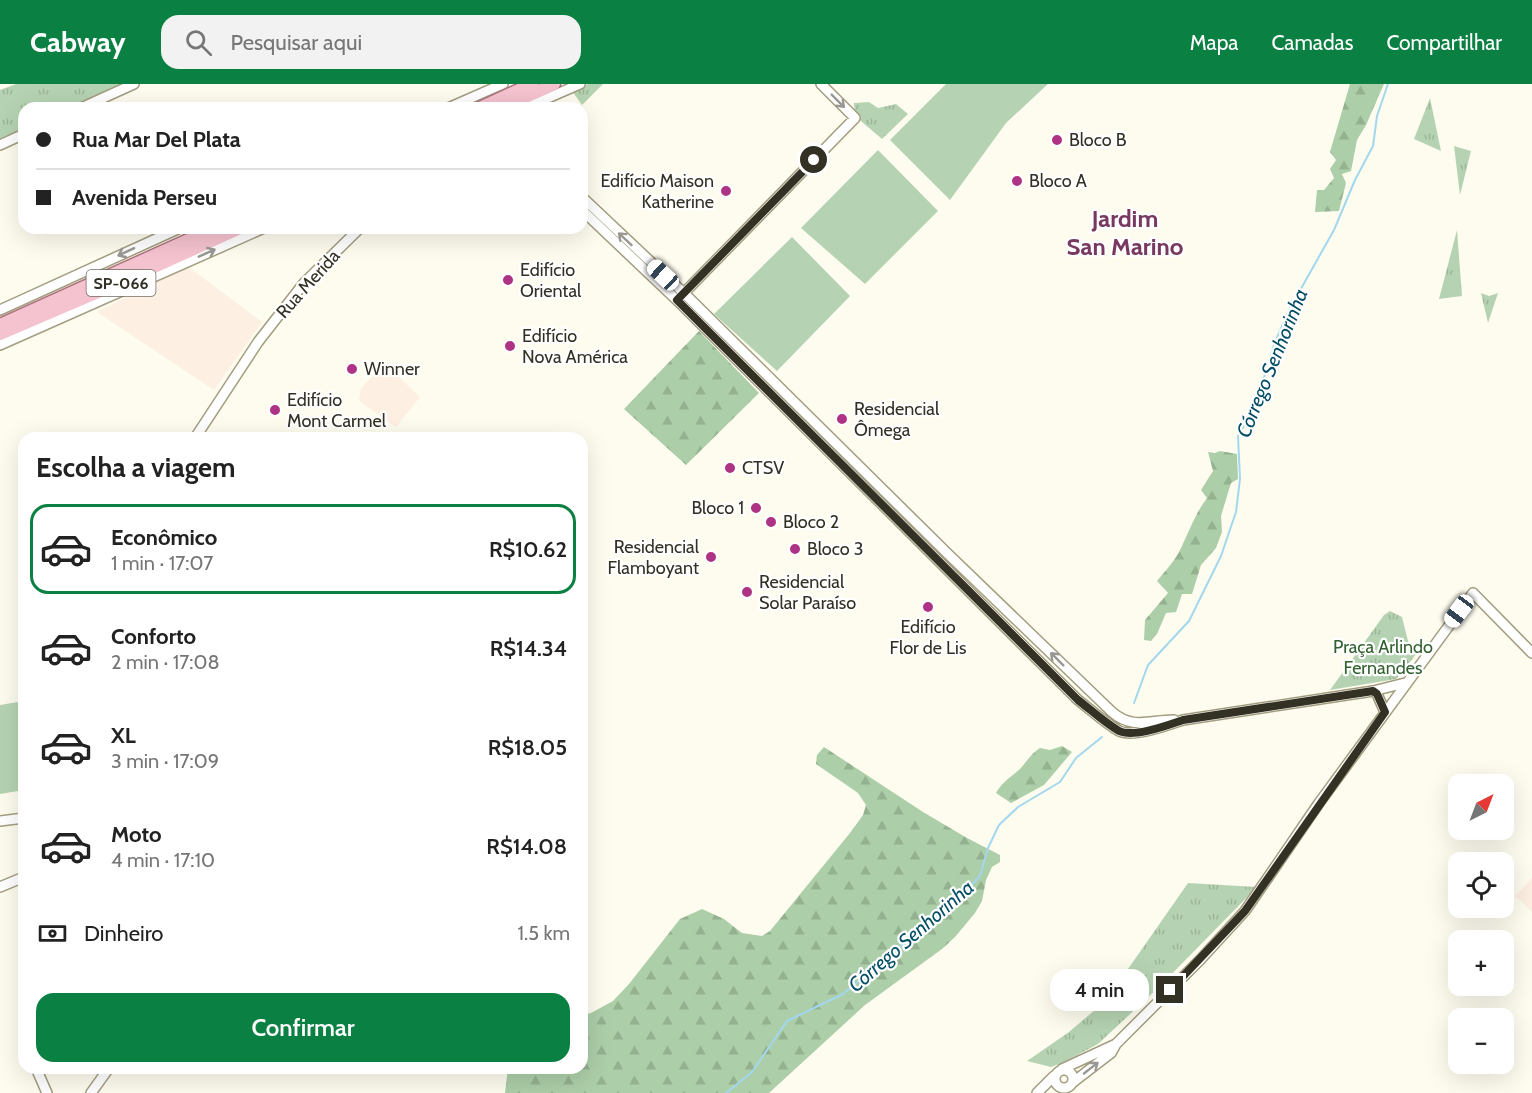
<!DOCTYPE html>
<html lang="pt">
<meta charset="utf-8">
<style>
:root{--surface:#fff;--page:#f2f2f2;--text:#222;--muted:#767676;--line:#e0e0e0;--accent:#0b8043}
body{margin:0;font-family:Cabin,sans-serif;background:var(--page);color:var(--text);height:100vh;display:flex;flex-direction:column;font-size:22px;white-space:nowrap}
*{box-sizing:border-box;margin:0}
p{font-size:20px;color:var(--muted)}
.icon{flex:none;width:33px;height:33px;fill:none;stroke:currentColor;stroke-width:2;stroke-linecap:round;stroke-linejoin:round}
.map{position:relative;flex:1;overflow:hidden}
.sheet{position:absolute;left:18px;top:348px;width:570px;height:642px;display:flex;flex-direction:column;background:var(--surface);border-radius:18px;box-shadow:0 6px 24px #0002}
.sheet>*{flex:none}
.guide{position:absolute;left:18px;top:18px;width:570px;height:132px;border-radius:18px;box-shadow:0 6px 24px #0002;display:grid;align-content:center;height:132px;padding:0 18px;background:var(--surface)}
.needle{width:39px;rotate:42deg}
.tools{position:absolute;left:1448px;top:690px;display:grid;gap:12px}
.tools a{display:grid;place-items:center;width:66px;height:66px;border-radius:12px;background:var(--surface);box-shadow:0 6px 24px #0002;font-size:30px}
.end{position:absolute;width:27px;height:27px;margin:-14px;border:8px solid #333024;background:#fff;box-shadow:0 0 0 3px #fff}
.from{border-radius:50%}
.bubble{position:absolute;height:42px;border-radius:18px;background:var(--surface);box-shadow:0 6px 24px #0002;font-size:20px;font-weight:600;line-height:42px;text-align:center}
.car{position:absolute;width:18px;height:36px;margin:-18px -9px;border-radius:8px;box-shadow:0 0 4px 2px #0007;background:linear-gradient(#fff 24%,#345 0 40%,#fff 0 76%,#345 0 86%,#fff 0)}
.guide b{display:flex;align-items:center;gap:21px;height:57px;font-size:22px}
.guide b+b{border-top:2px solid var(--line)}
.guide i{width:15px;height:15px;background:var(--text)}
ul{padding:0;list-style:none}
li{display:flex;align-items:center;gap:18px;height:90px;margin:0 12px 9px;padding:0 6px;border:3px solid transparent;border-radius:18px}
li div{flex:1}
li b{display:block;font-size:22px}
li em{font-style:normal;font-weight:600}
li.current{border-color:var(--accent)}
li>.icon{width:54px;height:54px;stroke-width:1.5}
h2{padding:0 18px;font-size:27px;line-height:72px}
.pay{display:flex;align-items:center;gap:15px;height:66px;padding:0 18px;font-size:22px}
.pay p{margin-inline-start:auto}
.button{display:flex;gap:12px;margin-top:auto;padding:12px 18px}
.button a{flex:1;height:69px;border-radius:18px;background:var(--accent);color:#fff;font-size:24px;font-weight:600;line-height:69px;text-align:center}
header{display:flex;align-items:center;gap:36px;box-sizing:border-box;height:84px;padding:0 30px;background:var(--accent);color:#fff}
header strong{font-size:28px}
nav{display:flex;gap:33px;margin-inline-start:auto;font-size:21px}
.search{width:420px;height:54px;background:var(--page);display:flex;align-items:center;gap:15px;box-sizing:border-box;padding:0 21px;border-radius:18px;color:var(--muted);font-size:22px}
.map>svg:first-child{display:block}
</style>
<header>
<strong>Cabway</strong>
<div class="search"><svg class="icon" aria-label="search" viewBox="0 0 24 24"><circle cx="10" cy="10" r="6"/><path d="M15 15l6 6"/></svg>Pesquisar aqui</div>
<nav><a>Mapa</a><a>Camadas</a><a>Compartilhar</a></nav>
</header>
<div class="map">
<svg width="1532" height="1009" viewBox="0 0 1532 1009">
<defs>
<pattern id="forest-firs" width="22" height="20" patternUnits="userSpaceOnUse" patternTransform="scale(1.5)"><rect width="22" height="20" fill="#accea8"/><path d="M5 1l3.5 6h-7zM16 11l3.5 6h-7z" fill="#94b190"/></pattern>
<pattern id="park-tufts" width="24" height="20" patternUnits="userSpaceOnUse" patternTransform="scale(1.5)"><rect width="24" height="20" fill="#b5d3b2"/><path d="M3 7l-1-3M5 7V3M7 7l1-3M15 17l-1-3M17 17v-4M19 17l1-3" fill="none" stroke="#9cb599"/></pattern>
</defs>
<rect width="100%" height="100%" fill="#fefcef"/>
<path fill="#fdefe1" d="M187 182 262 238 214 306 97 228Z
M385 280 420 313 396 343 359 317 361 304Z
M1532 794V828L1515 812Z"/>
<path fill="#b5d3b2" d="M946 0H1048L1006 39 950 116 890 56Z
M878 66 938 127 865 200 801 144Z
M792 153 850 212 777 287 714 230Z
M24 617V706L0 710V621Z"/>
<path fill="url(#forest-firs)" d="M1350 0H1384L1366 41 1357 56 1351 87 1342 90 1346 99 1339 127 1315 128 1317 106H1324L1334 94 1330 85 1336 76 1330 68Z
M699 247 759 309 686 381 624 325Z
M1220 367 1237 370 1238 395 1231 399 1221 432 1222 448 1216 464 1201 481 1192 510H1182L1176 528 1166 529 1157 550 1151 557 1144 556 1145 536 1168 509 1157 497C1164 488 1172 480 1178 470 1188 451 1194 431 1207 414L1201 406 1213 387 1208 368 1215 369Z
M1062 662 1072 668 1044 701 1011 719 996 709C1004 696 1010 694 1020 685 1027 677 1031 670 1040 664L1050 666Z
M824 663 923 728 967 754 1000 771V778L992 783 986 796 982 817 975 829 955 853 942 865 865 921 769 1009H505L508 984H582V931L591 929 613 917 629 900 680 835 702 825 724 835 742 849 762 852 770 847 850 749 863 731 866 721 858 709 816 680 817 671Z"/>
<path fill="url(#park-tufts)" d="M16 0H125L72 24H24V46L0 57V6Z
M588 0H603L582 21 572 7Z
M1430 14 1441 67 1414 55Z
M869 18 878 24 896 20 908 30 882 55 855 32 854 19Z
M1454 62 1471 67 1460 111Z
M1457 146 1462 212 1439 215Z
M1481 209 1489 212 1498 209 1488 239Z
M1390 527 1402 533 1408 557 1417 569 1396 595 1330 606 1384 531Z
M1188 799 1257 803 1159 903 1098 960 1064 978 1051 983 1027 977 1069 948 1096 925 1121 895Z"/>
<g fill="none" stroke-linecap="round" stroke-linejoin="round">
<path stroke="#a2d7ee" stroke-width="2" d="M1134 619 1148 581 1189 537 1221 472 1236 428 1240 395 1238 352 1255 323 1274 261 1289 226 1334 146 1355 96 1373 62 1377 32 1388 0
M726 1009 752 988 787 937 843 910 959 814 980 792 988 764 999 741 1018 723 1060 698 1076 674 1102 653"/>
<g stroke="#a39d80" stroke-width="12">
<path id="minor" d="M81 24 134 0
M448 24 503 0
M525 24 580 0
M0 61 24 50
M582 113 688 213 948 470 1112 628C1133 646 1149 636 1174 636
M582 126 682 221 1078 616C1091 626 1105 639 1119 647 1133 654 1168 641 1183 636L1373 607 1405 599
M681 212 855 34 821 0
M0 226 180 144
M0 261 264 144
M195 354 258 258 304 199 360 144
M1373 607 1377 610 1385 628
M0 737 24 734
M0 803 24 793
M36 984 47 1009
M1062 985 1116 960
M1055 995a9 9 0 1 1 18 0a9 9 0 1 1-18 0Z
M1072 999 1111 969 1116 960 1200 876 1245 827 1319 719 1473 509 1532 569
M91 1009 109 984
M1037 1009 1054 992"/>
</g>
<g stroke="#ad747e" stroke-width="15">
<path id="major" d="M480 24 532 0
M501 24 554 0
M0 241 215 144
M0 250 119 199 240 144"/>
</g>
<use href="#minor" stroke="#fff" stroke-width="9"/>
<use href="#major" stroke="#f5c2cf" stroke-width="12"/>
</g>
<defs><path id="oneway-shaft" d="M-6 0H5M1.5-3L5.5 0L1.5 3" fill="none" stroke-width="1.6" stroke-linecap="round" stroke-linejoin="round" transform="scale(1.5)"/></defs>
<g stroke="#999892">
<use href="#oneway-shaft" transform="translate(838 17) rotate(45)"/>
<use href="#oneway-shaft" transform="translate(625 155) rotate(-137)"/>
<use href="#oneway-shaft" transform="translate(126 168) rotate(155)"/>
<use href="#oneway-shaft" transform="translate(207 169) rotate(-24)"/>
<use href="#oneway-shaft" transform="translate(1057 575) rotate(-135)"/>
<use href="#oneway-shaft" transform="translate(1091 984) rotate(-38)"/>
</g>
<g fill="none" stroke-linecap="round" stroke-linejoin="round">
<path stroke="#333024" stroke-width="8" d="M814 76 677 216 1078 616C1091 626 1105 639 1119 647 1134 654 1168 641 1183 636L1373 607 1377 610 1385 628 1245 827 1170 906"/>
</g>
<g fill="#ae3385" stroke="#fff" stroke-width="2">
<circle cx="1057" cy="56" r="6"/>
<circle cx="1017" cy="97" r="6"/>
<circle cx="726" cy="107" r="6"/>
<circle cx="508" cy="196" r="6"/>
<circle cx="510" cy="262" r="6"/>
<circle cx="352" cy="285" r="6"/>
<circle cx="275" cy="326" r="6"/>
<circle cx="842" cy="335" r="6"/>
<circle cx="730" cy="384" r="6"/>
<circle cx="756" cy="424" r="6"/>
<circle cx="771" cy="438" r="6"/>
<circle cx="795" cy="465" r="6"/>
<circle cx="711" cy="473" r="6"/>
<circle cx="747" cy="508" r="6"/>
<circle cx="928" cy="523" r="6"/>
</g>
<g text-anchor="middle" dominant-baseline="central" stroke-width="4.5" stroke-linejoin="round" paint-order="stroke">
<rect fill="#fff" stroke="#706e66" stroke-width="1.5" x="86.5" y="186" width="69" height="26" rx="4.5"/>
<g font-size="16" font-weight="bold" fill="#333024">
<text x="121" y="199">SP-066</text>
</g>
<g font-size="18" fill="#333024" stroke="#fff" text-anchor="start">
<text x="1069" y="56">Bloco B</text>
<text x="714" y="97" text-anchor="end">Edifício Maison<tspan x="714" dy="21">Katherine</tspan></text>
<text x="1029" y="97">Bloco A</text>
<text x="520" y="186">Edifício<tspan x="520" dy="21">Oriental</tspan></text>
<text x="522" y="252">Edifício<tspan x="522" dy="21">Nova América</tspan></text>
<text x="364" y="285">Winner</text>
<text x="287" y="316">Edifício<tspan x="287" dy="21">Mont Carmel</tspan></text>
<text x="854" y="325">Residencial<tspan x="854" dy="21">Ômega</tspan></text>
<text x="742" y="384">CTSV</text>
<text x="744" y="424" text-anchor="end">Bloco 1</text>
<text x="783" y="438">Bloco 2</text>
<text x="699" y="463" text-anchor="end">Residencial<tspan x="699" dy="21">Flamboyant</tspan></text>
<text x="807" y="465">Bloco 3</text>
<text x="759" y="498">Residencial<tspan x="759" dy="21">Solar Paraíso</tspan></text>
<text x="928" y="543" text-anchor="middle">Edifício<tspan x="928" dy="21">Flor de Lis</tspan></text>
</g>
<g font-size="18" fill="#333024" stroke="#fff">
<text transform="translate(308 200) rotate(-48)">Rua Merida</text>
</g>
<g font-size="18" fill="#336130" stroke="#fff">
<text x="1383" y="563">Praça Arlindo<tspan x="1383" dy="21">Fernandes</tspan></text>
</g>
<g font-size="20" font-style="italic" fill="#034e65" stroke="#fff">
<text transform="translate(1272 279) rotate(-68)">Córrego Senhorinha</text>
<text transform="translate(911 852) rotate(-41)">Córrego Senhorinha</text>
</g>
<g font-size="24" font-weight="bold" fill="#783960" stroke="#fff">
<text x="1125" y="134">Jardim<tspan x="1125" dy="28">San Marino</tspan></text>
</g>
</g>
</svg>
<div class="tools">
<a><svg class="needle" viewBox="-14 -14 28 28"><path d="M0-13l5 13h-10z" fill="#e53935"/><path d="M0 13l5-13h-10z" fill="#767676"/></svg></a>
<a><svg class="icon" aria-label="locate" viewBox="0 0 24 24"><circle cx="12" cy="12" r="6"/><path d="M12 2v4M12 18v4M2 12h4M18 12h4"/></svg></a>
<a>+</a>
<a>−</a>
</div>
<i class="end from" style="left:814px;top:76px"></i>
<i class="end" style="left:1170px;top:906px"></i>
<div class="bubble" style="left:1050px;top:885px;width:99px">4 min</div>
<i class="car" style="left:663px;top:191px;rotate:313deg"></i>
<i class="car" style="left:1459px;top:527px;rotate:217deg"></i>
<div class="guide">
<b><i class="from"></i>Rua Mar Del Plata</b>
<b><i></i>Avenida Perseu</b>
</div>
<section class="sheet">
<h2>Escolha a viagem</h2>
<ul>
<li class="current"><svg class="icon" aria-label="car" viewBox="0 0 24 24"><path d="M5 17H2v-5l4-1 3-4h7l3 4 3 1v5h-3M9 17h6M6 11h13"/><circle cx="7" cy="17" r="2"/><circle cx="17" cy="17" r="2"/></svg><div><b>Econômico</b><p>1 min · 17:07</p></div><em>R$10.62</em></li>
<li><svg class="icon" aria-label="car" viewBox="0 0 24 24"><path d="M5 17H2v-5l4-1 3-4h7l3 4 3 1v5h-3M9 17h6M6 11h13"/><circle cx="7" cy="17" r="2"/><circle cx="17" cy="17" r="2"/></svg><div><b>Conforto</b><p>2 min · 17:08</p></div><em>R$14.34</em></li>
<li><svg class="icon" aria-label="car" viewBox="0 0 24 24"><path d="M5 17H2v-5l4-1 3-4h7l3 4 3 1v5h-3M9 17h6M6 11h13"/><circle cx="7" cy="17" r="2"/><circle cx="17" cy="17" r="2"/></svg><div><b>XL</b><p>3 min · 17:09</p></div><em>R$18.05</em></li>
<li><svg class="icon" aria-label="car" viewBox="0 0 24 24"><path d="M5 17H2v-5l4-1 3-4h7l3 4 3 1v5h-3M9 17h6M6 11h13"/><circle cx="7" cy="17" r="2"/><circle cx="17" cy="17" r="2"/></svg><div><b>Moto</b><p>4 min · 17:10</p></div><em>R$14.08</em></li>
</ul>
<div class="pay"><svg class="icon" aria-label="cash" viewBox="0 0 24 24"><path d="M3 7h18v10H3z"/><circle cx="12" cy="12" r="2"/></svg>Dinheiro<p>1.5 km</p></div>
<div class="button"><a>Confirmar</a></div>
</section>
</div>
